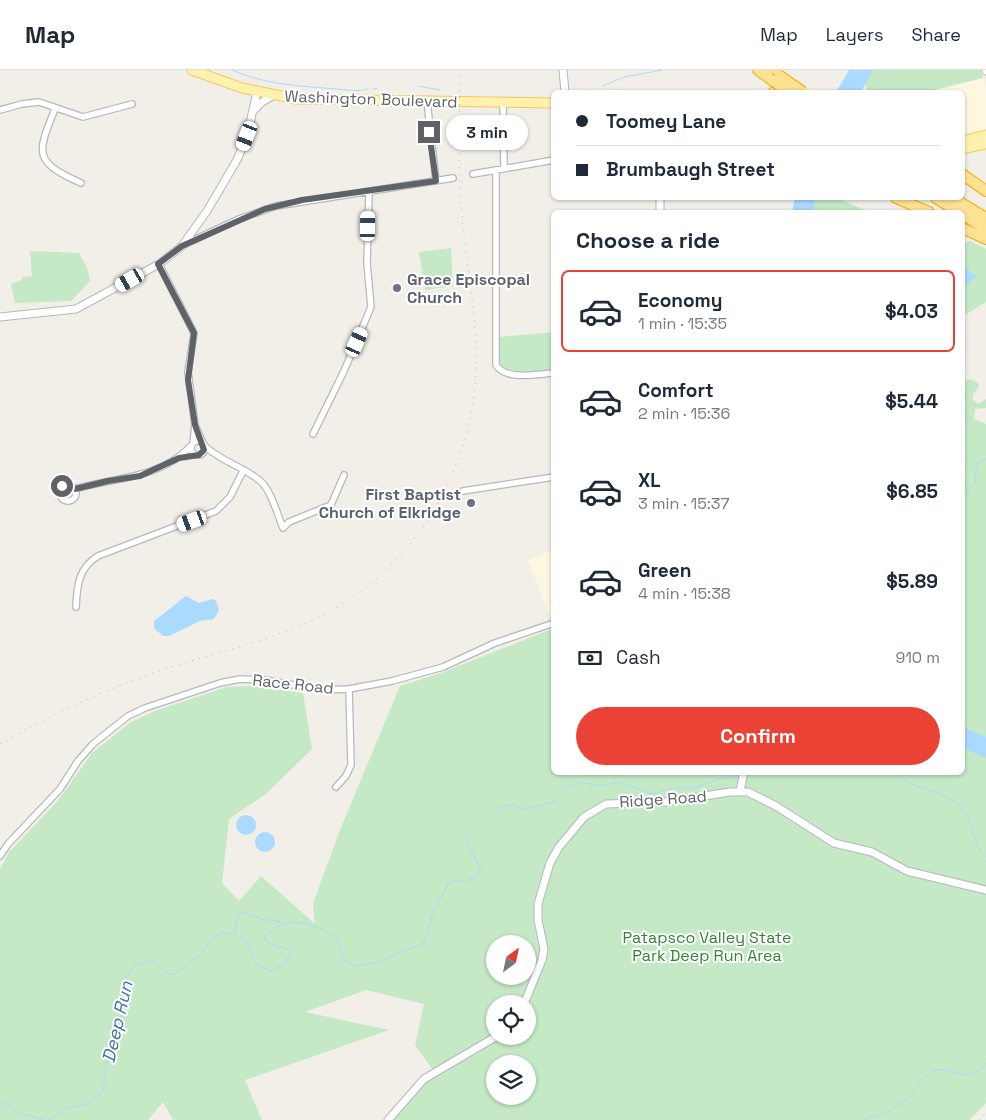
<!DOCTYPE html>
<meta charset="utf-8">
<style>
:root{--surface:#fff;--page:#f2f2f3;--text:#1f2937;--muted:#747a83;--line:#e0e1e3;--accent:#ea4335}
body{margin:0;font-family:"Space Grotesk",sans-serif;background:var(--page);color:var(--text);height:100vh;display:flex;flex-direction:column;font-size:19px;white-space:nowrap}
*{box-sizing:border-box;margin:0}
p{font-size:16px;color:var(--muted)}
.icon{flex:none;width:28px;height:28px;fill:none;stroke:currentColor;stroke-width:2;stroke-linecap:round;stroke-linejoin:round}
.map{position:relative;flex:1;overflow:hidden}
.details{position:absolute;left:551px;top:140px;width:414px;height:565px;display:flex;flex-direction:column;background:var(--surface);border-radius:8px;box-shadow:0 1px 4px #0004}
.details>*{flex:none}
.hud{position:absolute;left:551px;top:20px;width:414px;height:110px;border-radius:8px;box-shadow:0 1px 4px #0004;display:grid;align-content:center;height:110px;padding:0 25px;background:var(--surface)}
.needle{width:32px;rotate:33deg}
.fabs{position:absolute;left:486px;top:865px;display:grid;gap:10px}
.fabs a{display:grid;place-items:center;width:50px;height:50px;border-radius:50%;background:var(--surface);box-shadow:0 1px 4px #0004;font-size:25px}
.end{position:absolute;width:22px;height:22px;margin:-11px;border:6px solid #5f6368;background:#fff;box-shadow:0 0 0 2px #fff}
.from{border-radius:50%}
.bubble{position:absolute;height:35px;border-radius:18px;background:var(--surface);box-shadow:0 1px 4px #0004;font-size:16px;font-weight:800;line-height:35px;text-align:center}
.car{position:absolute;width:15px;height:30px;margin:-15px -8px;border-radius:6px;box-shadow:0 0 4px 1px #0007;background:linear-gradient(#fff 24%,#345 0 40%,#fff 0 76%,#345 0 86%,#fff 0)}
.hud b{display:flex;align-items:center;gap:18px;height:48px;font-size:19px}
.hud b+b{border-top:1px solid var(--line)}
.hud i{width:12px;height:12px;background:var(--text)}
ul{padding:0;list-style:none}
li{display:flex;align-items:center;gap:15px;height:82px;margin:0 10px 8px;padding:0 15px;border:2px solid transparent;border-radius:8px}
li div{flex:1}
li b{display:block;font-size:19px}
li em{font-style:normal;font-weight:800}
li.selected{border-color:var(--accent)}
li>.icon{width:45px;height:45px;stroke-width:1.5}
h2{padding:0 25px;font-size:22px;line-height:60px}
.pay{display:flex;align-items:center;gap:12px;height:55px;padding:0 25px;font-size:19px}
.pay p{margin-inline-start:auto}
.primary-button{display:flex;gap:10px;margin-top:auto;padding:10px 25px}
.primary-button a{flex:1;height:58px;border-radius:30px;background:var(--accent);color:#fff;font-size:20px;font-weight:800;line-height:58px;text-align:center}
header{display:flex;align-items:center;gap:30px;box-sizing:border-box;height:70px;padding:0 25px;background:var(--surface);border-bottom:1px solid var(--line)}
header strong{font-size:24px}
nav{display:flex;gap:28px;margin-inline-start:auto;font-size:18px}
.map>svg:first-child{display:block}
</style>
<header>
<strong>Map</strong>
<nav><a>Map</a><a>Layers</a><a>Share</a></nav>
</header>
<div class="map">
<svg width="986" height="1050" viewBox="0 0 986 1050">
<rect width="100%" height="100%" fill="#f1efe8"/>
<path fill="#fef7e0" d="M983 8 986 18V60L963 65 962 22H926Z
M554 479V549L551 550 528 490Z"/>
<path fill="#c5e8c5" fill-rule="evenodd" d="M862 0H981L983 8 926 22H867Z
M816 128H837L869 142H813Z
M970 171 986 179V232L963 246 962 174Z
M451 178 453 216 425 220 419 182Z
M30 181 79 183 87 197 90 211 71 231 15 233 11 214 22 210V207L32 206Z
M554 262V300C540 300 502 306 499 291 497 284 499 274 499 267Z
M970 309 979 314 977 320 973 324V330L978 334 986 329V338L975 339 974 349 986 354V1033L969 1050H389L404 1030 435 1003 415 975 424 934 366 920 305 942 389 960 245 1010 262 1050H173L163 1032 148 1050H0V799L9 782 57 732 92 683 131 652 155 641 227 617 253 616 303 623 312 679 267 723 229 749 222 813 239 831 261 806 315 854 313 834 340 760 400 616 444 602 554 558V702H962L963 310 965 311ZM495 874H528V906H495ZM495 934H528V966H495ZM495 994H528V1026H495Z"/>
<path fill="#aadaff" d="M849 0H873L861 22H836Z
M795 128H816L813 142H792Z
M962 197 977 206 963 219H962Z
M186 526 199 533 213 529 216 531 219 540 214 549 200 551 169 566H163L154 558V551Z
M962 657 986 667V688L963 678Z
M236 755a10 10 0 1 1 20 0a10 10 0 1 1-20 0Z
M255 772a10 10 0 1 1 20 0a10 10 0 1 1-20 0Z"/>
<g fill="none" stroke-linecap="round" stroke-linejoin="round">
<path stroke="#aadaff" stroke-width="1" d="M232 0C266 15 301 16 337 19 348 20 357 22 368 19
M418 16 440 20
M602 16 624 7 662 0
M373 19 378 18
M962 426 975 413 977 393 986 389
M897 702C912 722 940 718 958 734 975 748 970 774 986 787
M747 704 759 702
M234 863 238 845 243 842 261 849 282 852
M0 1030 20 1043 45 1050
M50 1050 66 1039 87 1034 103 1021 107 993 122 942 127 906 135 895 152 890 170 905 175 904 199 886 214 866 225 863 234 864 246 871 257 895 271 901 284 894 291 882C283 875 270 878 264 868 284 842 315 853 338 869L344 891 357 896 374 893 424 873 434 840 450 811H466L477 807 481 800 468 774V770L501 736 512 735 526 739 549 733 557 730 568 717 578 712 600 716 620 712 652 724 680 717H697L719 709 741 704
M862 1050C879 1045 894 1040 907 1029 915 1021 923 1006 933 1001 952 994 967 1018 986 993"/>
<g stroke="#b5b8bc" stroke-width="8">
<path id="minor" d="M427 31 436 111
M503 32 504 99
M55 39C37 83 33 92 81 113
M0 40 22 34 39 32 83 47 132 34
M496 100V295C506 311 537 304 554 303
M473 104 554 90
M183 175 239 149 276 136 453 108
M159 194 194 263 188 302 195 355 193 373
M195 355 203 373
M313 364 344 301 371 237 367 193 369 122
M191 378a7 7 0 1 1 14 0a7 7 0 1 1-14 0Z
M205 376C221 392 252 400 264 415 273 426 277 444 283 458L289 452 331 435 344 405
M60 423a8 8 0 1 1 16 0a8 8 0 1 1-16 0Z
M75 419C116 407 160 409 191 376
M463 421 554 407
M76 537C77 516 78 498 98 486L216 441 230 427 243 401
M336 717 346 706 351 695 349 619
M0 786 8 774 60 719 78 691 93 674 128 646 145 638 220 613 240 609 265 610 324 620 349 619 392 611 443 597 495 573 554 553"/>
</g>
<g stroke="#b5b8bc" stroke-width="9">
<path id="tertiary" d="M563 0 565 22
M986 0V1
M254 40 262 32 274 25
M660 142V128
M0 247 76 239 159 194 182 176 207 141 237 90 247 66 257 22
M740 721 744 702
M524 934 542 890 544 879 538 850V834L550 793 559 777 584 747 606 734 666 732 730 722H748L776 736 834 773 872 782 907 801 986 820
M388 1050 424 1009 497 966"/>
</g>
<g stroke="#f2c960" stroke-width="11">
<path id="primary" d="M192 0 242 18 296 29 554 33
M962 71 986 65
M962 79 986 74"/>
</g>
<g stroke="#f9ab00" stroke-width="12">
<path id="motorway" d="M758 0 769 8
M772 0 780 6
M774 22H792
M962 104 986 121
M896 128 929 142
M936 128 959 142
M953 128 986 148
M962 144 986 159
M962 158 986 169"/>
</g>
<use href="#minor" stroke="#fff" stroke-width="5.5"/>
<use href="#tertiary" stroke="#fff" stroke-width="7"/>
<use href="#primary" stroke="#fff2af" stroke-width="9"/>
<use href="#motorway" stroke="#fde293" stroke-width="10"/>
<path stroke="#b6b7b8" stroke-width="1" stroke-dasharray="1 6" stroke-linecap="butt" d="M0 674C50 645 102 621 156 602 209 584 265 573 315 549 410 504 472 405 476 301 478 256 469 211 464 167 458 112 458 56 461 0
M979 1050 986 1042"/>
<g stroke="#f9ab00" stroke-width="12" stroke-linecap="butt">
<path id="motorway-bridge" d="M780 6 803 22
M769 8 789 22"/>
</g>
<use href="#motorway-bridge" stroke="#fde293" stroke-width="10"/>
</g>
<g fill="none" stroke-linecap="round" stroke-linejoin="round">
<path stroke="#5f6368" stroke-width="6" d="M62 416 69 414 75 419 108 411 140 406 179 388 199 385 204 380 195 355 188 310 194 263 158 194 182 176 265 139 302 130 436 111 429 62"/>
</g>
<g fill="#6b7280" stroke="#fff" stroke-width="2">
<circle cx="397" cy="218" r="5"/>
<circle cx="471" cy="433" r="5"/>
</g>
<g text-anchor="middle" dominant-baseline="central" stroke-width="4" stroke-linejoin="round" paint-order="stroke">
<g font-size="16" fill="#5f6368" stroke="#fff">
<text transform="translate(371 29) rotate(2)">Washington Boulevard</text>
<text transform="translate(293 614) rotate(6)">Race Road</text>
<text transform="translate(663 729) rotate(-4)">Ridge Road</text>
</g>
<g font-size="16" font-weight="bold" fill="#5b616d" stroke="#fff" text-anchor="start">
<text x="407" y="209">Grace Episcopal<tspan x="407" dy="18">Church</tspan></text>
<text x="461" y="424" text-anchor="end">First Baptist<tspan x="461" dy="18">Church of Elkridge</tspan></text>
</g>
<g font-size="16" fill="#348238" stroke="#fff">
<text x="707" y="867">Patapsco Valley State<tspan x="707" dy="18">Park Deep Run Area</tspan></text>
</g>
<g font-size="18" font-style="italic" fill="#4174aa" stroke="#fff">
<text transform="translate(117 952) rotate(-77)">Deep Run</text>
</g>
</g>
</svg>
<div class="fabs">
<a><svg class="needle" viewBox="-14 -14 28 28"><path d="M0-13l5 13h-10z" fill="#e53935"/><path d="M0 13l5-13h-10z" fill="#747a83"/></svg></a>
<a><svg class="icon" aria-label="locate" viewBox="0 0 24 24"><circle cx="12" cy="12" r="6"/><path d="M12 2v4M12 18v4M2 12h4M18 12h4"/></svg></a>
<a><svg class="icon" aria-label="layers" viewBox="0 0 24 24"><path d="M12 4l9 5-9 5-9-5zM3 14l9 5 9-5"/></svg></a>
</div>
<i class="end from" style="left:62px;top:416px"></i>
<i class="end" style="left:429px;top:62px"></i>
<div class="bubble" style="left:446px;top:45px;width:82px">3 min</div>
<i class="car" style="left:247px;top:66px;rotate:201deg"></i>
<i class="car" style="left:368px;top:156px;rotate:1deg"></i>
<i class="car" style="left:130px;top:210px;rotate:240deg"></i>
<i class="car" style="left:357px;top:272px;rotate:24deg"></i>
<i class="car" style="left:192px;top:451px;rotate:250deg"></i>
<div class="hud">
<b><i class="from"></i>Toomey Lane</b>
<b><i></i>Brumbaugh Street</b>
</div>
<section class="details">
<h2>Choose a ride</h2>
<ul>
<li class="selected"><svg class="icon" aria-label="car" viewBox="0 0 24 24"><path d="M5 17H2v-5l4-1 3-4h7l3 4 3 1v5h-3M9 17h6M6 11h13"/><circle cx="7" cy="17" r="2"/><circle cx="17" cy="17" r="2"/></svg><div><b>Economy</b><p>1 min · 15:35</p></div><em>$4.03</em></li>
<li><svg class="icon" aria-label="car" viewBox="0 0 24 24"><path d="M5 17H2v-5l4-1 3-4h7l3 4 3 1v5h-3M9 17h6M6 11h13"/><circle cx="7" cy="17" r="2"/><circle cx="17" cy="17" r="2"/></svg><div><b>Comfort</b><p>2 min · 15:36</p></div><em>$5.44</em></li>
<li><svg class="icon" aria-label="car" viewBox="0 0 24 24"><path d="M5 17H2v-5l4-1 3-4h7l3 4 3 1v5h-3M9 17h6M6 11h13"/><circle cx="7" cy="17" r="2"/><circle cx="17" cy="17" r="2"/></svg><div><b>XL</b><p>3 min · 15:37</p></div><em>$6.85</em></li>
<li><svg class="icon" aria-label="car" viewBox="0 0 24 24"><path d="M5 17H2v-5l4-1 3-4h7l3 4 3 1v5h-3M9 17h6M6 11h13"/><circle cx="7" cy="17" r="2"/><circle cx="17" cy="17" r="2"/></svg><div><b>Green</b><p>4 min · 15:38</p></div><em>$5.89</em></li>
</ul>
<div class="pay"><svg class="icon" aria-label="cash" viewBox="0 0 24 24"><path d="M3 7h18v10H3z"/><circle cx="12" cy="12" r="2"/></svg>Cash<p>910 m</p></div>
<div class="primary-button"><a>Confirm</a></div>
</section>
</div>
